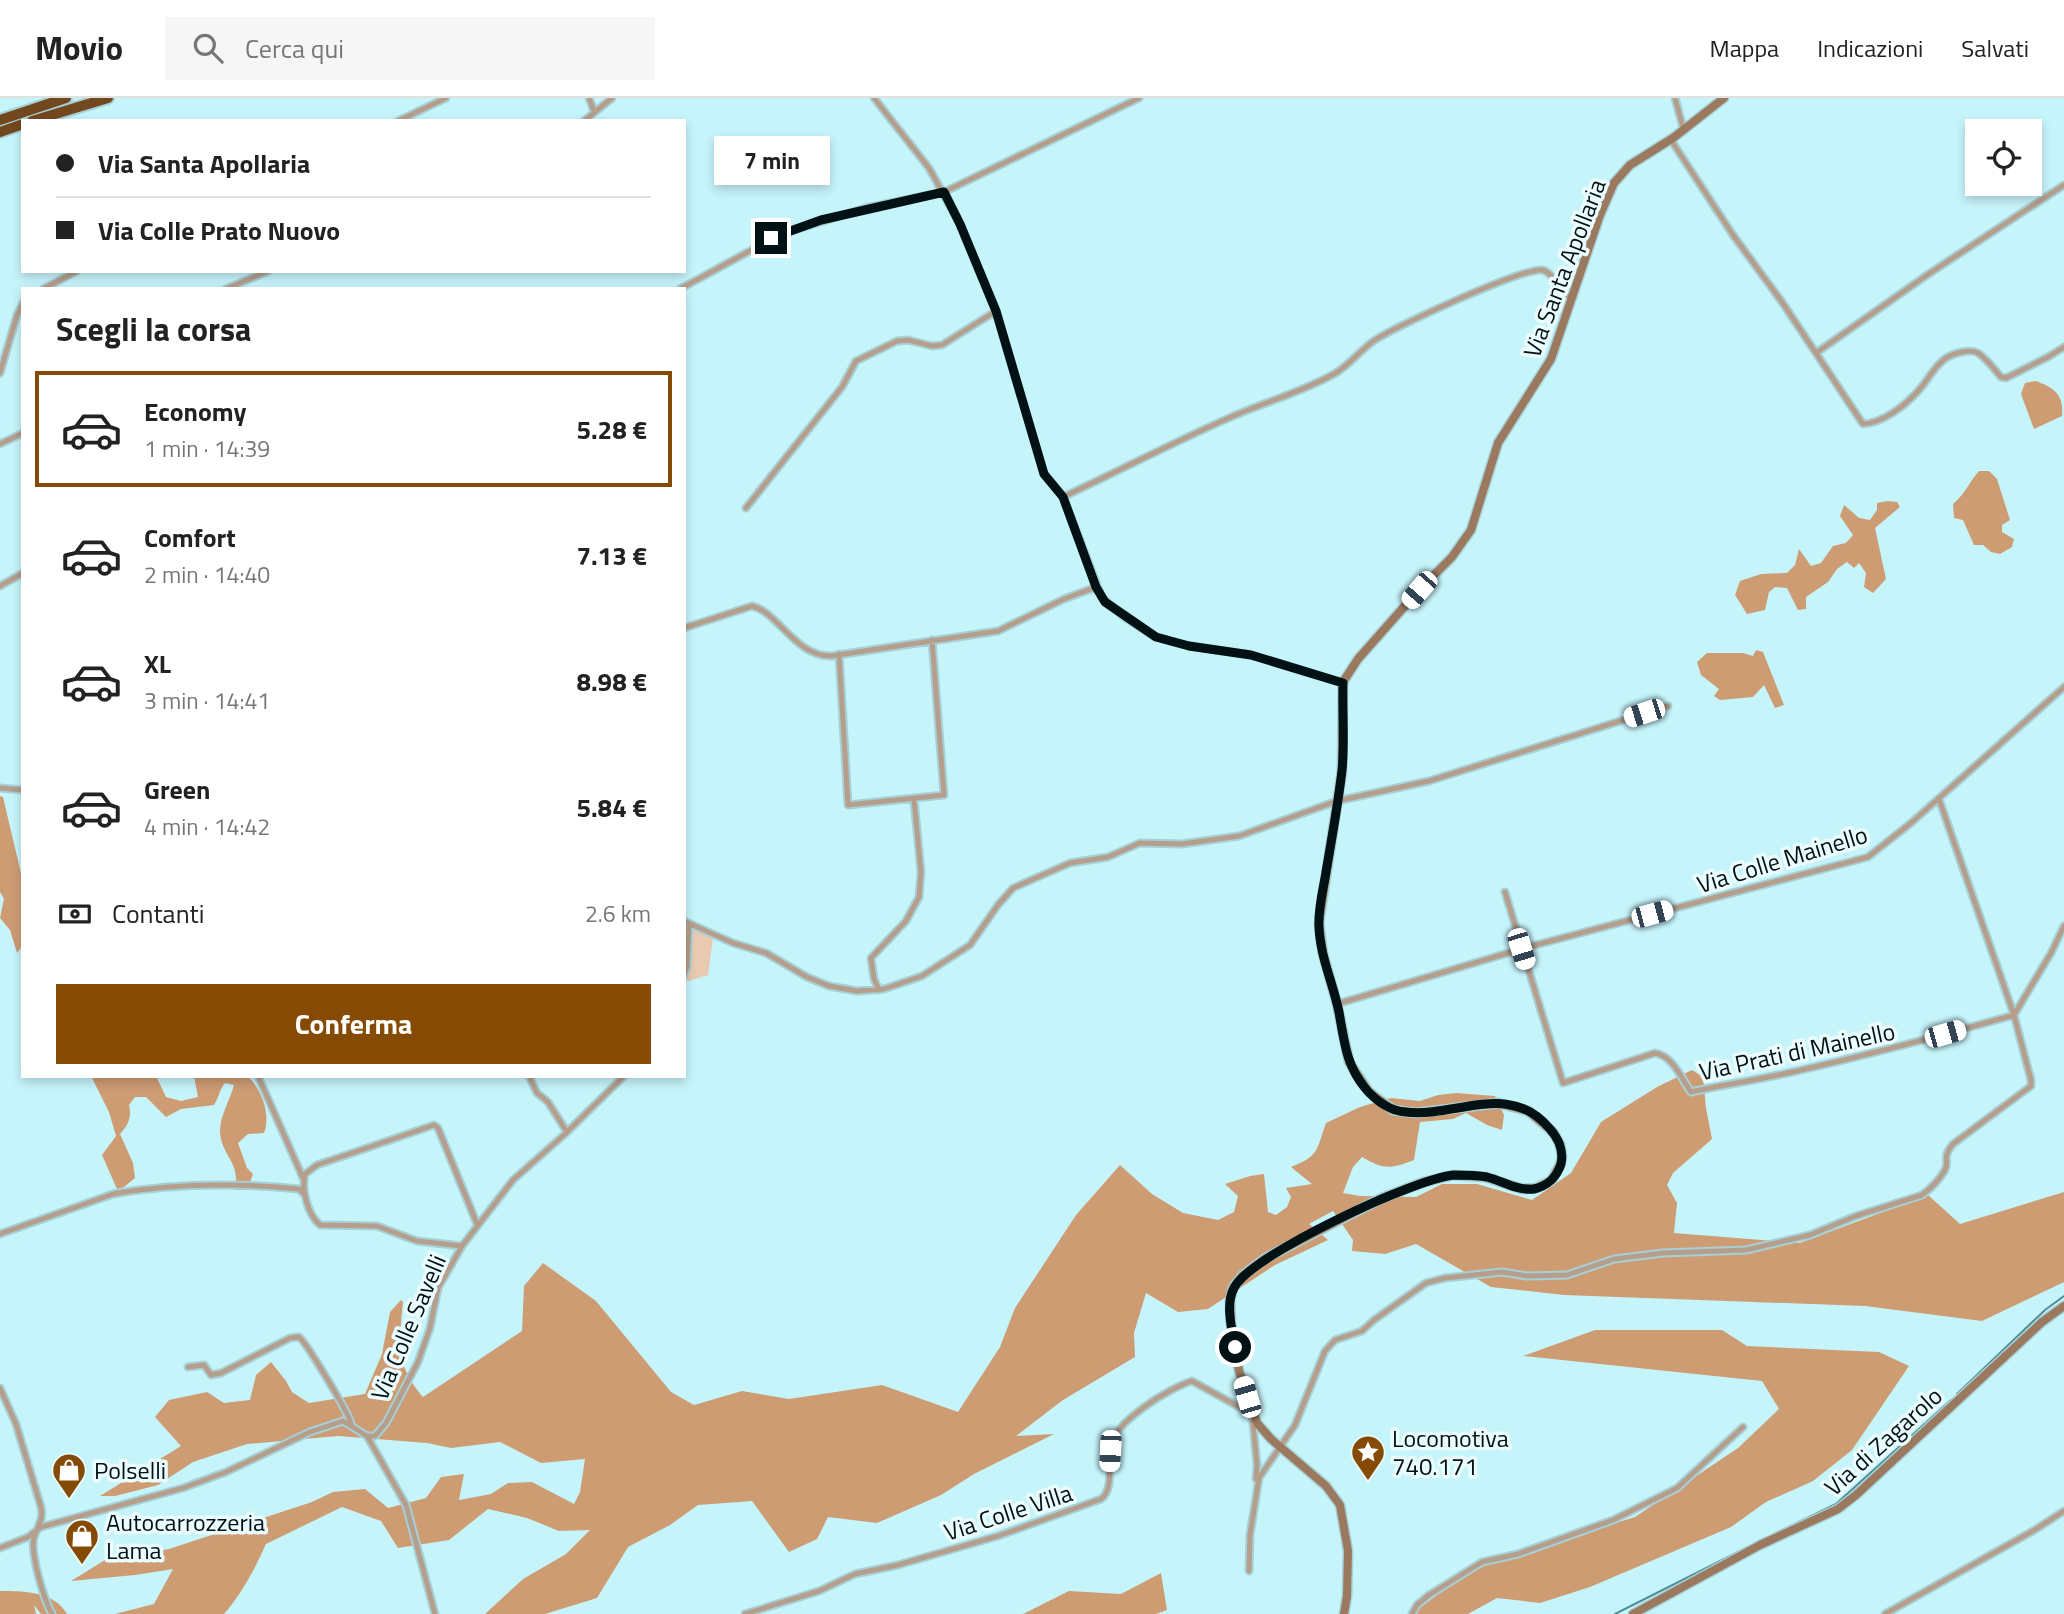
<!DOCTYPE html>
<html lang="it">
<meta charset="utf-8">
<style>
:root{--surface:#fff;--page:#f6f6f6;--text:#222;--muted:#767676;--line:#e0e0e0;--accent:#854a03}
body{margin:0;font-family:"Titillium Web",sans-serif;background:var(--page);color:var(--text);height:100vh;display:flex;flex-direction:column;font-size:26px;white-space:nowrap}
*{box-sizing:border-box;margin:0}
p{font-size:23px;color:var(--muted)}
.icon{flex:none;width:38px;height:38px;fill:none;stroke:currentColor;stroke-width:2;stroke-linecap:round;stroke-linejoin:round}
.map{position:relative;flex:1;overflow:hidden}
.panel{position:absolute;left:21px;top:189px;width:665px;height:791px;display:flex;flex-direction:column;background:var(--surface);border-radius:0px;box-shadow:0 4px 10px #0003}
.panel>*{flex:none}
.guide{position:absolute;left:21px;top:21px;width:665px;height:154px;border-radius:0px;box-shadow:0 4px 10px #0003;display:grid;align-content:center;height:154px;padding:0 35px;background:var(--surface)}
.controls{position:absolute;left:1965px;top:21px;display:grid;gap:14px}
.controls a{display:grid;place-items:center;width:77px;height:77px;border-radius:0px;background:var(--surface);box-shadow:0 4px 10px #0003;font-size:35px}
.end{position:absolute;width:32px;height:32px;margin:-16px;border:9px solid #021113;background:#fff;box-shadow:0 0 0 4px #fff}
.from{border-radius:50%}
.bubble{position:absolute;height:49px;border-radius:0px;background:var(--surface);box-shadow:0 4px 10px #0003;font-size:23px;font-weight:700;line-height:49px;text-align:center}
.car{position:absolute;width:21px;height:42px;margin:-21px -10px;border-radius:9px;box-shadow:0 0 5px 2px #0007;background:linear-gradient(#fff 24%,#345 0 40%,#fff 0 76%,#345 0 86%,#fff 0)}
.guide b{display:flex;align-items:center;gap:24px;height:66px;font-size:26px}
.guide b+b{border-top:2px solid var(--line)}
.guide i{width:18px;height:18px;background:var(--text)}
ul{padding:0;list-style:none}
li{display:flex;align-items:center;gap:21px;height:116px;margin:0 14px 10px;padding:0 21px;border:4px solid transparent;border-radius:0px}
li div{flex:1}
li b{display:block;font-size:26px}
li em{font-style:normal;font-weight:700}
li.current{border-color:var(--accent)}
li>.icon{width:63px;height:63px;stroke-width:1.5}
h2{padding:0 35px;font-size:32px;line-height:84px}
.pay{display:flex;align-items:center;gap:18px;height:77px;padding:0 35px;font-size:26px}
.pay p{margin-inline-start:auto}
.primary-button{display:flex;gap:14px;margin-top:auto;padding:14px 35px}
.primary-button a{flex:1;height:80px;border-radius:0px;background:var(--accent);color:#fff;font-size:28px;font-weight:700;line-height:80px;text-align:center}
header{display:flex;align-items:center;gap:42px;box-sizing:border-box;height:98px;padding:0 35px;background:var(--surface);border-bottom:2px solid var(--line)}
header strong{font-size:33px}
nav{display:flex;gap:38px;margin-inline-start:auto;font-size:24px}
.search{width:490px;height:63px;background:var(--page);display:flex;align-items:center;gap:18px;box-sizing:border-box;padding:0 24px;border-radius:0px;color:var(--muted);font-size:26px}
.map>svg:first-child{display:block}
</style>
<header>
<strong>Movio</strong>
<div class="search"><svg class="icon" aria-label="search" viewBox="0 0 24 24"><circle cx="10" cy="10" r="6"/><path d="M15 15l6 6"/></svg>Cerca qui</div>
<nav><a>Mappa</a><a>Indicazioni</a><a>Salvati</a></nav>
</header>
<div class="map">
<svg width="2064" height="1516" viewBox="0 0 2064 1516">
<rect width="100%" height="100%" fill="#c6f4fb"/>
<path fill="#e9c9af" d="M693 831 713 840 708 877 685 884Z"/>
<path fill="#ce9c73" d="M2036 283C2054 290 2064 296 2062 318L2034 331 2021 296 2025 285Z
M1979 373H1989L1997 381 2010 422 2002 427V434L2014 441 2012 449 2000 456 1991 454 1983 447H1974L1963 422 1954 420 1953 406C1966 395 1969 384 1979 373Z
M1888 403 1897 404 1900 409 1875 430 1886 481 1873 495 1864 489 1866 475 1859 465 1854 470 1847 464 1837 471 1828 484 1806 499V511L1798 512 1787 490 1775 489 1769 494 1765 512 1747 516 1735 497 1740 483 1761 476 1787 475 1795 467 1799 451 1811 468 1821 465 1833 448 1846 445 1853 437 1840 418 1844 407 1859 420 1870 422 1877 412V405Z
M1756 552 1763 554 1784 607 1775 610 1764 587 1753 599 1720 602 1714 598 1719 591 1701 577 1697 564 1707 555H1743L1753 558Z
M0 698 3 699 23 784V847L17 855 10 832 0 820 4 801 0 794Z
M1692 972 1703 979 1706 1010 1712 1041 1673 1075 1667 1087 1677 1105 1674 1135 1800 1145 1928 1097 1960 1126 2064 1094V1184L1982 1223 1865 1208 1564 1197 1491 1189 1416 1146 1385 1156 1352 1153 1353 1142 1333 1113 1309 1126 1328 1142 1275 1167 1208 1211 1178 1214 1146 1195 1134 1235 1135 1259 1063 1302 1016 1338 1054 1336 974 1376 941 1397 877 1425 828 1419 817 1441 789 1454 752 1403 698 1407 670 1427 628 1449 597 1500 545 1516H485L523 1481 566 1456 590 1432 559 1433 527 1420 488 1411 449 1442 398 1450 381 1423 342 1409 266 1446C255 1471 242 1495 224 1516H115L154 1506 173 1471 135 1477 71 1483 105 1462 169 1451 312 1404 333 1394 365 1391 388 1410 426 1400 441 1379 464 1376 459 1402 491 1396 508 1385 532 1384 574 1406 580 1394 585 1361 541 1365 500 1344 451 1350 427 1345 338 1338 247 1346 193 1364 158 1387 115 1398H100L181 1348 155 1319 169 1302 207 1294 224 1305 250 1302 256 1277 271 1264 286 1283 292 1294 309 1305 365 1296 382 1256 390 1214 401 1202 403 1204C399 1245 395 1266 423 1299L522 1233 524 1188 543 1165 596 1203 671 1294 694 1307 742 1293 789 1301 882 1287 958 1314 1000 1249 1015 1210 1076 1117 1120 1067 1152 1096 1183 1115 1218 1122 1234 1114 1238 1098 1225 1086 1250 1078 1264 1076 1268 1114 1276 1117 1287 1109 1291 1099 1286 1090 1312 1086 1291 1069C1319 1058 1316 1053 1326 1025L1360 1009 1391 1000 1420 1003 1438 997 1456 995 1495 998 1504 1017 1502 1032 1487 1027 1466 1015 1453 1021 1420 1024 1414 1062C1391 1071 1384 1072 1362 1059L1353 1069 1343 1095 1360 1098 1416 1099 1442 1086H1477L1532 1102 1571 1075 1601 1024 1657 989Z
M91 978H156L166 999 181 1003 198 999 194 978H248C262 993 271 1016 264 1035L248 1036 238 1045 247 1070 253 1076 247 1092H235C241 1065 222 1058 220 1035 219 1020 230 1002 234 987L225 985C219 992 219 1000 214 1007L181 1011 166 1019 146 999H135L129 1007C132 1020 128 1027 120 1036L133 1065 135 1080 124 1089 117 1091 102 1057 116 1038 109 1014Z
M1595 1232H1722L1747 1248 1879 1254 1909 1268 1852 1352 1813 1383 1766 1404 1731 1429 1590 1489 1540 1505 1497 1500 1468 1516H1411L1477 1468 1635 1419 1738 1350 1779 1311 1762 1283 1523 1258Z
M1161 1475 1167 1512 1156 1516H1023L1069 1493 1121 1496Z
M0 1493C23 1493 54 1493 67 1516H41L34 1507 36 1516H0Z"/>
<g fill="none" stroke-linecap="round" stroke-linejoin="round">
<path stroke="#508e97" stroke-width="2" d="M1957 1296 2045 1212 2064 1198
M1772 1437 1836 1406 1951 1302
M1615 1516 1748 1449"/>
<g stroke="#a7d0d6" stroke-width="9">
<path id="street" d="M589 0 594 13
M874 0 929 70 960 126 996 213 1044 376 1063 399 1102 500 1127 521 1156 539 1189 548 1251 557 1343 585
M1675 0 1684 33
M398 23 446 0
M584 23 612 0
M1671 42 1733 137 1782 204 1863 326C1883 325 1906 307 1919 292 1933 276 1938 258 1962 254 1967 253 1973 252 1978 255 1987 261 1994 271 2001 279L2006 280 2048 259 2064 249
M43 191 77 173
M226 191 268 173
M680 191 781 136 866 110 944 94 1139 0
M1816 255 1930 175 2064 87
M0 275 17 217 23 205
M0 346 23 335
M1063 399C1119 373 1174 344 1231 319 1265 304 1302 294 1334 276 1350 267 1360 252 1375 242 1396 228 1522 170 1542 172 1556 175 1557 197 1572 199
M746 410 842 289 856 263 897 243 908 242 932 248 942 247 996 213
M0 488 23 475
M684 530 752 508C778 514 796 559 831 558L998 533 1064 501 1096 489
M839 556 848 707 944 697 932 542
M0 690 23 692
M1505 794 1563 985 1655 955C1673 958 1681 980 1691 994 1727 986 1764 981 1801 972 1872 956 1943 937 2014 917L1939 701
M684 823 733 845 766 855 807 879 829 888 857 893 884 891 922 878 970 847 998 807 1013 790 1070 765 1108 759 1140 745 1182 746 1239 738 1337 703 1429 683 1668 608
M684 877 687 869 689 827
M879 892 874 881 871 860 906 823 919 799 921 774 914 702
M1337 906 1528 849 1868 759 1911 725 2064 589
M258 978 303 1080
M529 978 537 995 548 1004 567 1034
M0 1136 113 1096C174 1085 238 1085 299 1091L303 1095
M462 1148 417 1143 377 1128 320 1127C308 1117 301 1092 305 1076L317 1067 434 1027 438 1030 477 1126
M188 1269 204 1267 211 1277 221 1275 290 1240 299 1239C306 1244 350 1317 351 1326
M0 1290 16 1326 41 1409C44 1422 37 1428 34 1440 30 1455 44 1502 52 1516
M367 1338H375L386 1325 418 1264 430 1230 438 1190 462 1148 513 1082 565 1036 624 978
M0 1450 28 1439 41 1429 183 1390 226 1374 310 1334 343 1323 367 1338 406 1407 435 1516
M1249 1473 1250 1437 1259 1380 1295 1327 1325 1253 1335 1242 1362 1233 1374 1222 1426 1185 1445 1180 1502 1174 1527 1178 1567 1177 1614 1161 1663 1155 1746 1152 1810 1137 1856 1118 1922 1097C1930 1091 1940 1081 1945 1072 1950 1061 1941 1061 1953 1046L2031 988V982L2014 917 2051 855 2064 828
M745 1516 819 1493 855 1476 898 1467 998 1438 1101 1401C1115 1390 1107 1365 1110 1349 1114 1324 1169 1290 1192 1283L1252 1316 1257 1367 1256 1381
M1412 1516 1417 1507 1429 1497 1482 1464 1518 1456 1613 1422 1677 1390 1743 1329
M1885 1516 2033 1433 2064 1413"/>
</g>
<g stroke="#a7d0d6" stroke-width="11">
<path id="secondary" d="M1344 1516 1347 1498 1348 1453 1340 1407 1326 1388 1271 1341 1257 1325 1239 1273 1231 1225 1230 1203 1233 1190 1242 1178 1266 1160 1382 1100 1424 1084 1453 1077 1485 1079 1522 1091 1536 1090 1551 1083 1560 1067 1562 1058 1560 1046 1553 1034 1528 1013 1498 1005 1416 1015 1393 1012 1369 994 1349 964 1337 906 1323 856 1319 825 1342 673 1343 584 1358 561 1419 492 1452 459 1471 432 1498 345 1551 261 1600 117 1614 85 1630 67 1673 40 1724 0
M1633 1516 1760 1447 1838 1411 1856 1397 2042 1224 2064 1208"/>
</g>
<g stroke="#a7d0d6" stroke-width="14">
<path id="highway" d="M0 22 66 0
M32 23 108 0
M0 34 23 26"/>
</g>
<use href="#street" stroke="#b59e8c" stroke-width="5"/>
<use href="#secondary" stroke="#9a795f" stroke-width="8"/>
<use href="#highway" stroke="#74481f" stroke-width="10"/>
</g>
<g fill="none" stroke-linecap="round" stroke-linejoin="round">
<path stroke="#021113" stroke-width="9" d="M771 140 821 122 944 94 960 126 996 213 1044 376 1063 399 1096 489 1105 504 1156 539 1189 548 1251 557 1343 585C1342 614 1345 644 1342 672 1338 708 1331 744 1325 780 1322 796 1318 813 1319 829 1320 858 1333 885 1339 914 1344 942 1346 967 1365 990 1376 1003 1389 1013 1406 1014 1456 1020 1510 982 1550 1031 1558 1040 1564 1053 1561 1066 1557 1079 1547 1088 1534 1091 1517 1093 1503 1083 1487 1079 1477 1077 1465 1077 1454 1077 1416 1080 1250 1157 1234 1190 1225 1206 1232 1232 1235 1249"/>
</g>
<defs>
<g id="sight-pin" transform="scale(1.75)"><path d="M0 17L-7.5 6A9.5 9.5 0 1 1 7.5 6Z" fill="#854a03" stroke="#eafcfe"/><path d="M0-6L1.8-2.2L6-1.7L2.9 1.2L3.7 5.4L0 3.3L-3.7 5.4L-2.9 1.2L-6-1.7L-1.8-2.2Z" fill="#fff"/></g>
<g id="shop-pin" transform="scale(1.75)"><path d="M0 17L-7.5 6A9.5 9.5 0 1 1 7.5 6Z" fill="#854a03" stroke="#eafcfe"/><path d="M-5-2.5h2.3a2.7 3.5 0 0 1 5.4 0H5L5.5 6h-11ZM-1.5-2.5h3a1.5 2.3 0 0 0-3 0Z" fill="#fff"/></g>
</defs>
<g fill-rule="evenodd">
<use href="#sight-pin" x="1368" y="1354"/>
<use href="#shop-pin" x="69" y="1372"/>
<use href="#shop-pin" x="82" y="1438"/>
</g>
<g text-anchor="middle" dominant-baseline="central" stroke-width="7" stroke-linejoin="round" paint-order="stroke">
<g font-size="24" fill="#021113" stroke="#eafcfe">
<text transform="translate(1564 170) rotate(-69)">Via Santa Apollaria</text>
<text transform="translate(1782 761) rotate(-17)">Via Colle Mainello</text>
<text transform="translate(1797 953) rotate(-12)">Via Prati di Mainello</text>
<text transform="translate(408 1229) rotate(-67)">Via Colle Savelli</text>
<text transform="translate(1883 1343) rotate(-42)">Via di Zagarolo</text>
<text transform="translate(1008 1414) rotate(-18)">Via Colle Villa</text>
</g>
<g font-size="24" fill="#021113" stroke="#eafcfe" text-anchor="start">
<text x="1392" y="1340">Locomotiva<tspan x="1392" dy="28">740.171</tspan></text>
<text x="94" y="1372">Polselli</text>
<text x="106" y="1424">Autocarrozzeria<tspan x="106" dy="28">Lama</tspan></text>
</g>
</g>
</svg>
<div class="controls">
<a><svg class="icon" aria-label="locate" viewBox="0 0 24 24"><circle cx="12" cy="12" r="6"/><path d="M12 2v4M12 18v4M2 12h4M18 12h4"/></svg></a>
</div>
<i class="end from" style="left:1235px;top:1249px"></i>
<i class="end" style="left:771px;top:140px"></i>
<div class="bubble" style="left:714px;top:38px;width:116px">7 min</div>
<i class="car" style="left:1419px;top:492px;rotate:221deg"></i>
<i class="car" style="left:1644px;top:615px;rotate:252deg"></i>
<i class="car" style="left:1652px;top:816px;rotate:75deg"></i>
<i class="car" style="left:1521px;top:851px;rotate:163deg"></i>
<i class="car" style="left:1945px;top:936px;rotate:74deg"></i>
<i class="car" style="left:1247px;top:1299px;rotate:344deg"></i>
<i class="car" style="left:1110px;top:1353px;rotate:183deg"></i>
<div class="guide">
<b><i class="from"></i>Via Santa Apollaria</b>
<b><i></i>Via Colle Prato Nuovo</b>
</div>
<section class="panel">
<h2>Scegli la corsa</h2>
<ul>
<li class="current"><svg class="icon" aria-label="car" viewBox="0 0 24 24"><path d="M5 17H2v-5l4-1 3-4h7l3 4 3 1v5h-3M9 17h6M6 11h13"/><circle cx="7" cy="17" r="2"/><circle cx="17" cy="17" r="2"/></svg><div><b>Economy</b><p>1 min · 14:39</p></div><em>5.28 €</em></li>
<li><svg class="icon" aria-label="car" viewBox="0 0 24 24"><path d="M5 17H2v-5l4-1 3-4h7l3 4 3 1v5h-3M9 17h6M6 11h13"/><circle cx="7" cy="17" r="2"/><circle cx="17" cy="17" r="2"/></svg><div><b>Comfort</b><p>2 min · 14:40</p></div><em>7.13 €</em></li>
<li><svg class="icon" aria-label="car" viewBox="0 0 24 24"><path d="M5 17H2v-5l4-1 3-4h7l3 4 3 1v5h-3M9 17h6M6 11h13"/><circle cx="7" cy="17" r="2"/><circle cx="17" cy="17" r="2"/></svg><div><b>XL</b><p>3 min · 14:41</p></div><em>8.98 €</em></li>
<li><svg class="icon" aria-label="car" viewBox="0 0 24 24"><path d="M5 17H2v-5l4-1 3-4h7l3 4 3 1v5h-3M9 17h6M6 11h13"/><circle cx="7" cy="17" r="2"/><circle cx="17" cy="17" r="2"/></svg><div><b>Green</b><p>4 min · 14:42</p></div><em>5.84 €</em></li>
</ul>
<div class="pay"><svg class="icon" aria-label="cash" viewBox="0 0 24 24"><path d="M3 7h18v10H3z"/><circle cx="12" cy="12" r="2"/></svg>Contanti<p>2.6 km</p></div>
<div class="primary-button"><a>Conferma</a></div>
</section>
</div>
